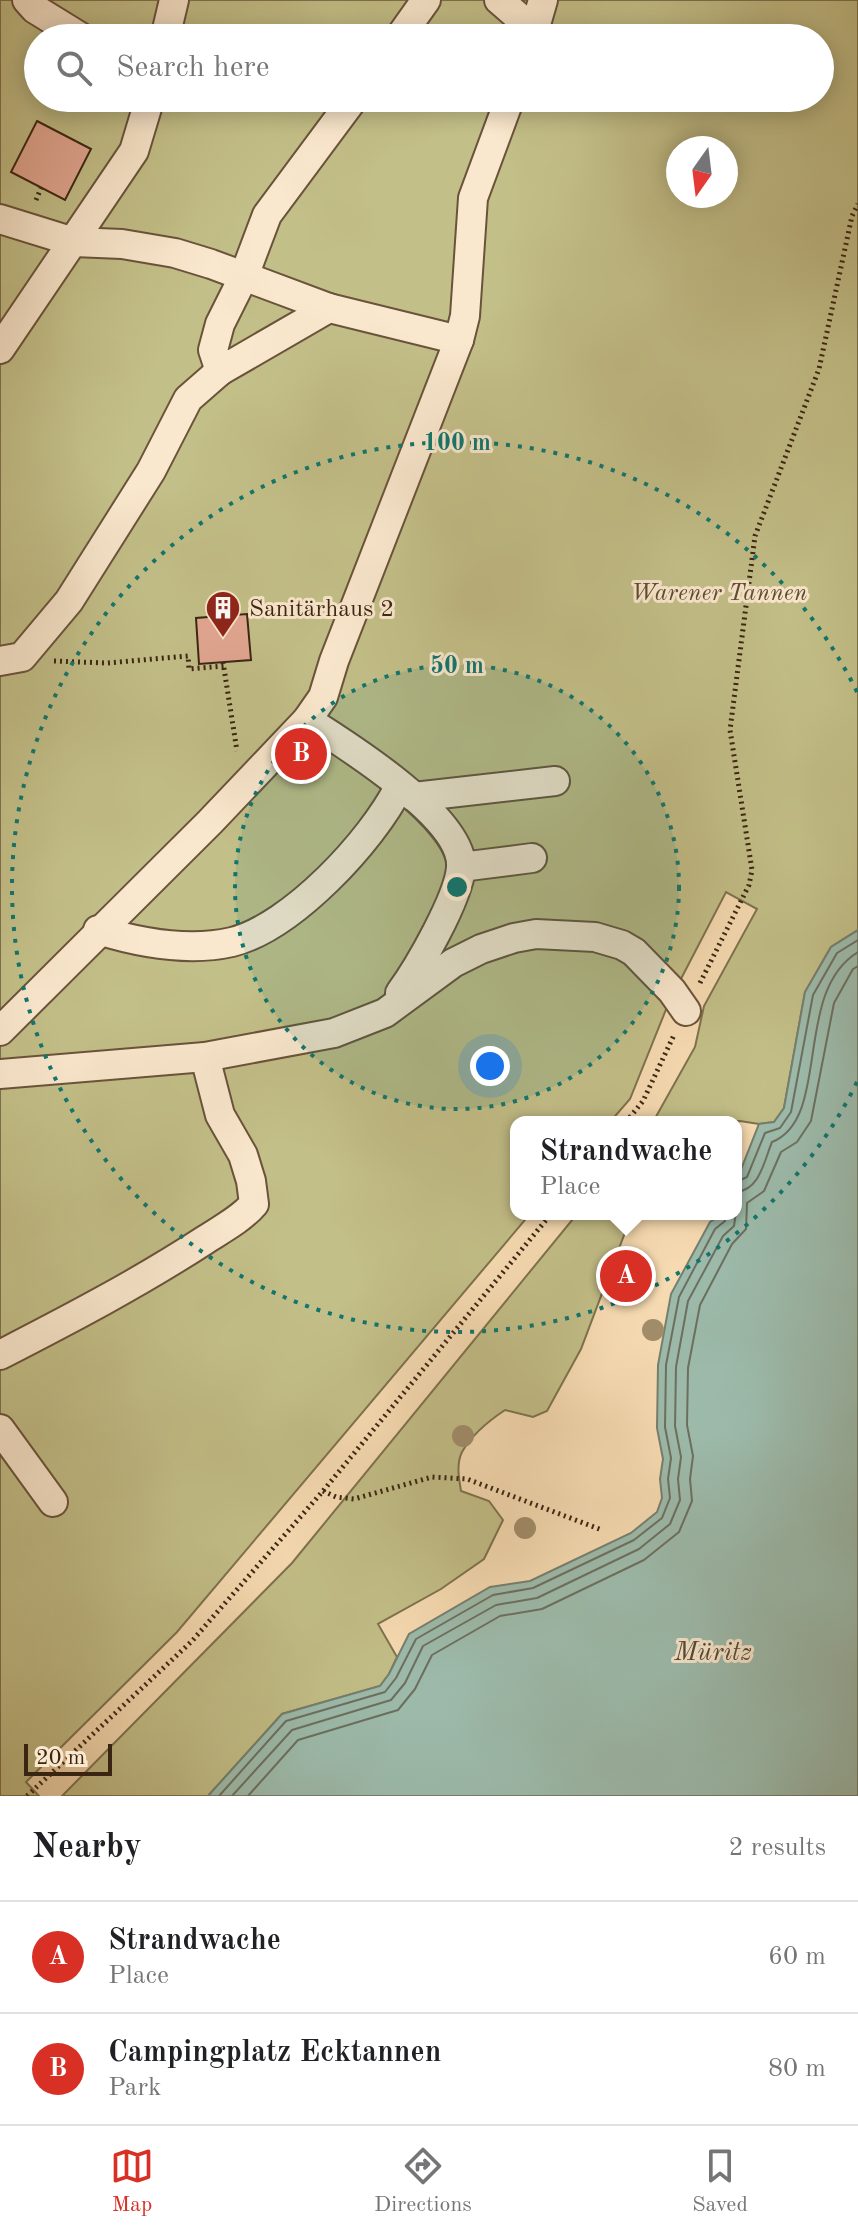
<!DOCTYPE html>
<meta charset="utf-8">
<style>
body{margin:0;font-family:"Old Standard TT",serif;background:#f2f2f2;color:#202124}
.compass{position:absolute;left:666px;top:136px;width:72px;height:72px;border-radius:50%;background:#fff;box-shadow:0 4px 20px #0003;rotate:194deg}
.scale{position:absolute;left:24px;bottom:20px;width:88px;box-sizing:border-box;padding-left:8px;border:4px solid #3a2513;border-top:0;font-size:22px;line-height:28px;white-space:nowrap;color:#3a2513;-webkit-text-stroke:6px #fae8ce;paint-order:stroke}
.you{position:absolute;left:490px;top:1066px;width:28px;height:28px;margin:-20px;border:6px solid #fff;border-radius:50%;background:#1a73e8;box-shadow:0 0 0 12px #1a73e833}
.badge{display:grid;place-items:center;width:52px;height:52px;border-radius:50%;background:#d93025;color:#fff;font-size:26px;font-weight:700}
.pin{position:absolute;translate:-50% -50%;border:4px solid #fff;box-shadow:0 2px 8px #0006}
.popup{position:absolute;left:510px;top:1116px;width:232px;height:104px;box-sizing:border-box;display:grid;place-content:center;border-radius:16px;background:#fff;filter:drop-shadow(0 2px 6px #0005);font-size:26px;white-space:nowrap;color:#757577}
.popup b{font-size:30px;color:#202124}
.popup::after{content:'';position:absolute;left:50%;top:100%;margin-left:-16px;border:16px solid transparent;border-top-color:#fff}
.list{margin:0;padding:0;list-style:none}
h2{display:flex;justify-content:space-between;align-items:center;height:104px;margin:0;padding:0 32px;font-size:34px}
h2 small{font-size:26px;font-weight:400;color:#757577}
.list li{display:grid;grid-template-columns:52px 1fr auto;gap:24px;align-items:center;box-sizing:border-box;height:112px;padding:0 32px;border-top:2px solid #e0e0e0}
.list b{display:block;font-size:30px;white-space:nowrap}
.list p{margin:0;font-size:26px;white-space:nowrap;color:#757577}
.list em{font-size:26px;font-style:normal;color:#757577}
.icon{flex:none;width:44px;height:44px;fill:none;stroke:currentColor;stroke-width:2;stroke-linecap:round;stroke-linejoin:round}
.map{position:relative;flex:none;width:858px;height:1796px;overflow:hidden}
.search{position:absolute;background:#fff;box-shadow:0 4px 20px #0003;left:24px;right:24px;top:24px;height:88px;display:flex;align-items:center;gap:20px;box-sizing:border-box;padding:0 28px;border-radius:44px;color:#757577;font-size:30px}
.sheet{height:328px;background:#fff}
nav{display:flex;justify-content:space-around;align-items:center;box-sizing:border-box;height:112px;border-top:2px solid #e0e0e0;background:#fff;font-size:22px;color:#757577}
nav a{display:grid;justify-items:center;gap:4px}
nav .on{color:#d93025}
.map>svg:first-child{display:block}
.green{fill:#c3bf88;stroke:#7e724e;stroke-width:2;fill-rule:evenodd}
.water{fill:#9dbcad;stroke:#75806f;stroke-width:2}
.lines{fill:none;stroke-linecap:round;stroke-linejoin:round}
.shore{stroke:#6c7060;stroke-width:2}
.building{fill:#e3a792;stroke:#3a2513;stroke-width:2}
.street-casing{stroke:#6a533b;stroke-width:32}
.path{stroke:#3a2513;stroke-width:5;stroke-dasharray:2 4;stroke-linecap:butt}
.street{stroke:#fae8ce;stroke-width:28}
.tree{fill:#a28d6b}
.ring{fill:none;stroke:#0f766e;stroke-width:4;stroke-dasharray:4 8}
.labels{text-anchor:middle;stroke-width:6;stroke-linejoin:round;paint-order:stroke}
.park-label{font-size:24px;font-style:italic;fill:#5c4c30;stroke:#fae8ce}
.poi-label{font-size:24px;fill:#3a2513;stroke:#fae8ce;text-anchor:start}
.water-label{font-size:26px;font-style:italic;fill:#534b3a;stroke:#fae8ce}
.centre{fill:#0f766e;stroke:#fae8ce;stroke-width:4}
.ring-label{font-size:24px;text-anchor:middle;font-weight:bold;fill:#0f766e;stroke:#fae8ce;stroke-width:6;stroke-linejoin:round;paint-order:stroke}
</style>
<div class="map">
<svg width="858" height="1796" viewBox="0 0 858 1796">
<rect width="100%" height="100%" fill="#f8dcb3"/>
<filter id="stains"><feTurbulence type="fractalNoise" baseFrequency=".0025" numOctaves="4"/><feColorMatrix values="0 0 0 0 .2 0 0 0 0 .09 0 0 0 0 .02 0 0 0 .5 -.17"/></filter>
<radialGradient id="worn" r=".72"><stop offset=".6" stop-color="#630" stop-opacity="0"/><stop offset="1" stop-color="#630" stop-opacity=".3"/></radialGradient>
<!-- green -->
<g class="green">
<path d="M0 0H858V930L831 947 805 992 784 1108 774 1122 759 1124 740 1121 653 1122 695 1047 704 1006 757 909 726 892 669 1002 630 1099 610 1122H516V1214H530L177 1632 26 1782 39 1796H0ZM38 38H820V98H38ZM678 148H726V196H678Z"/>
<path d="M577 1214H632L581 1349 547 1411 533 1417 505 1410C490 1420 471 1436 462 1452 456 1464 459 1479 461 1491L489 1501 503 1520 484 1559 441 1589 378 1624 397 1657 389 1674 380 1686 282 1714 208 1796H62L292 1563Z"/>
</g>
<!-- water -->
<path class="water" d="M858 930V1796H208L282 1714 380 1686 389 1674 409 1634 490 1587 530 1581 631 1533 657 1512 662 1498 660 1479 663 1459 657 1428 658 1365 671 1294 710 1222 723 1214H736V1182L759 1124 774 1122 784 1108 805 992 831 947Z"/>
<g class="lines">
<!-- shore -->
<g class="shore">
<path d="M736 1182 747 1177 765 1133 780 1128 791 1112 813 995 837 953 858 940"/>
<path d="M736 1192C760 1190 764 1161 772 1142 832 1118 792 992 858 952"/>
<path d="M219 1796 286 1721 385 1692 396 1678 416 1639 493 1595 533 1588 634 1540 662 1518 670 1498 668 1479 671 1458 665 1427 666 1365 679 1297 715 1229 725 1221 726 1214"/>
<path d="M232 1796 292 1730 391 1700 405 1683 423 1646 496 1605 537 1598 639 1549 670 1524 680 1500 678 1479 681 1457 675 1426 676 1367 688 1301 723 1236 734 1226 736 1212"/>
<path d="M248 1796 298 1740 398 1710 415 1689 432 1655 500 1616 542 1609 644 1560 679 1532 692 1501 690 1479 693 1456 687 1425 688 1368 700 1305 732 1244 746 1229 747 1203 764 1191 781 1152 797 1142 811 1121 834 1003 853 969 858 966"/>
</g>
</g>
<!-- building -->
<g class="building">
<path d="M37 121 91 149 65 200 11 172Z"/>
<path d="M247 614 251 660 199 664 196 618Z"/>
<path d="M622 1263 639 1274 629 1290 612 1279Z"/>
</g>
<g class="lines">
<defs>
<g id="street">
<path d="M27 0 35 9 82 38"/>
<path d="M499 0 535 31"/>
<path d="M165 38 174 0"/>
<path d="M399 38 426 0"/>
<path d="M532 38 543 0"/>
<path d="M0 219 74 242 122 244 175 253 211 264 329 308 459 340"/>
<path d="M0 349 134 151 150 98"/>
<path d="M220 371 213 350 220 324 244 276 267 215 354 98"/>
<path d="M0 661 22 657 69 601 151 471 188 399 220 371 329 308"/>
<path d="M307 720C345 744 465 819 461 868 458 899 419 967 400 993"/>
<path d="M414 797 555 781"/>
<path d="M461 867 532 858"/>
<path d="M98 930C140 943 188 952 232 942 292 927 372 841 399 787"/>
<path d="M0 1031 210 822 307 720 323 697 334 661 459 340 465 316 473 198 510 98"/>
<path d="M0 1074 205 1057 334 1033 385 1013 453 963 481 949 514 938 536 934 595 937 622 945 634 952 672 991 686 1011"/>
<path d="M0 1355C70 1319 139 1283 205 1240 222 1229 241 1219 254 1204L251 1181 243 1155 220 1115 205 1057"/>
<path d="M0 1429 53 1502"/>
</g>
</defs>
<!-- street casing -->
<use href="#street" class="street-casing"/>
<!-- path -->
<g class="path">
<path d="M36 200 41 188"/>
<path d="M54 661 107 663 188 656 189 669 224 666"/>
<path d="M223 662 237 751"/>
<path d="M700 983 749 885 752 870 730 730 755 536 819 369 852 216 858 204"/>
<path d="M626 1122 643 1101 674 1035"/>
<path d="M323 1491 336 1497 354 1499 432 1477 467 1479 602 1530"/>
<path d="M27 1796 192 1641 323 1491 551 1214"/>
</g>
<!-- street -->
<use href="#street" class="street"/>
</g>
<!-- trees -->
<g class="tree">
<circle cx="653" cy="1330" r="11"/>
<circle cx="463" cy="1436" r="11"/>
<circle cx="525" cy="1528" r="11"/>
</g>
<!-- distance rings -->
<circle cx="457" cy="887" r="222" fill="#0f766e" fill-opacity=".12"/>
<g class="ring">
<circle cx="457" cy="887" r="222"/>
<path d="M857 1082A445 445 0 1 1 857 692"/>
</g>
<!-- icons -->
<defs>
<symbol id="building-pin" viewBox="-11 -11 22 30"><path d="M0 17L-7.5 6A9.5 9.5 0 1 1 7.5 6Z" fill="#8f2418" stroke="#fae8ce"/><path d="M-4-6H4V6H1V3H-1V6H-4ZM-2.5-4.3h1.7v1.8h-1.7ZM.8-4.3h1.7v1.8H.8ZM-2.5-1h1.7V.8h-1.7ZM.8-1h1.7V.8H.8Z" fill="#fff"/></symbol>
</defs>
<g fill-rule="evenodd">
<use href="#building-pin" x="203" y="588" width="40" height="54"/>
</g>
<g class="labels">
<!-- park labels -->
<g class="park-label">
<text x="719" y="600">Warener Tannen</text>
</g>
<!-- poi labels -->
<g class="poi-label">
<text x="249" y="616">Sanitärhaus 2</text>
</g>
<!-- water labels -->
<g class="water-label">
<text x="713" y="1660">Müritz</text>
</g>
</g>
<circle cx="457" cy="887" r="12" class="centre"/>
<g class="ring-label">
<text x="457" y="450">100 m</text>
<text x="457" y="673">50 m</text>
</g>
<rect width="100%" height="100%" filter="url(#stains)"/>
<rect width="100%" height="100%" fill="url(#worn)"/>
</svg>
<svg class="compass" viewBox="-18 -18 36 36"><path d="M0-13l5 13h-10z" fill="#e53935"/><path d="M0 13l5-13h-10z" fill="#757577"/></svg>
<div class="scale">20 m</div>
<div class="you"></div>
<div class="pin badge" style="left:626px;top:1276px">A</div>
<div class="popup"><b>Strandwache</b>Place</div>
<div class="pin badge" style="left:301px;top:754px">B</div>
<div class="search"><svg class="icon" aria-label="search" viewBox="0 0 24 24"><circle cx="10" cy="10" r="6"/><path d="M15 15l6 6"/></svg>Search here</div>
</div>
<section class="sheet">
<h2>Nearby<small>2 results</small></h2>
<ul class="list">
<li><span class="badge">A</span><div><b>Strandwache</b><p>Place</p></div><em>60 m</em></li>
<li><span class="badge">B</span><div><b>Campingplatz Ecktannen</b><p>Park</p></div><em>80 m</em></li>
</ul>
</section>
<nav>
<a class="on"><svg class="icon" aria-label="map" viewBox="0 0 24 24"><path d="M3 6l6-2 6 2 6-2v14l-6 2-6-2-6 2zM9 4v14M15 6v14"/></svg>Map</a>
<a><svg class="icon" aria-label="directions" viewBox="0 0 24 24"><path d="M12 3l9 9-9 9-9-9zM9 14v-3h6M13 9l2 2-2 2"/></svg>Directions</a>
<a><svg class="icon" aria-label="saved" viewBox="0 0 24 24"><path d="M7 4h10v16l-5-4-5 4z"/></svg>Saved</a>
</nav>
